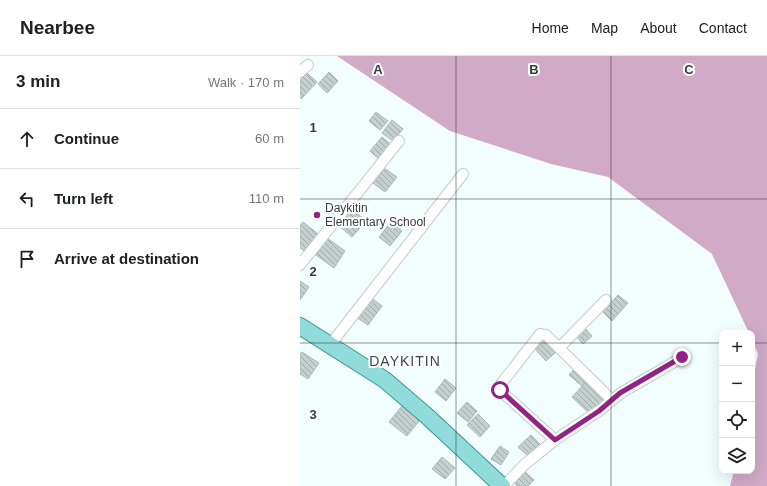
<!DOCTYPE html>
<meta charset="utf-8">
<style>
body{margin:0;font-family:Helvetica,sans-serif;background:#f6f6f6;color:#202124}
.controls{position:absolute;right:12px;bottom:12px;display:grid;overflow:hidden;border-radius:8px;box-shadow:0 4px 16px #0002}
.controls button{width:36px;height:36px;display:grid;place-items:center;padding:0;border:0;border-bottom:1px solid #e0e0e0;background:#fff;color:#202124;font:20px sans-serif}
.stop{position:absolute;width:12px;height:12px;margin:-9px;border:3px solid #922384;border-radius:50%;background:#fff}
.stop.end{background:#922384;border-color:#fff;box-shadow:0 1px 4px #0008}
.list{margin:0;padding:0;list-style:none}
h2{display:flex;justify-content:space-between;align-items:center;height:52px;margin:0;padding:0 16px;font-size:17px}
h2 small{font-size:13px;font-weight:400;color:#757577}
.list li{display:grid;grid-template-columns:26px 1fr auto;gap:12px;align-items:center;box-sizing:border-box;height:60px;padding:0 16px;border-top:1px solid #e0e0e0}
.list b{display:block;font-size:15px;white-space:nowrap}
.list em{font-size:13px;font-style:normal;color:#757577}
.icon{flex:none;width:22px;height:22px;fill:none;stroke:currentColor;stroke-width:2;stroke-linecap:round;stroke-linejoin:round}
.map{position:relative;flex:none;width:467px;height:430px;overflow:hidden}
header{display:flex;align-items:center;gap:24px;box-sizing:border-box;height:56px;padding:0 20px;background:#fff;border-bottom:1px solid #e0e0e0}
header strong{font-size:19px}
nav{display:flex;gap:22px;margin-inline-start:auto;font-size:14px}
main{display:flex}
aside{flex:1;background:#fff}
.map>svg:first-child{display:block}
.water{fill:#d0aac7}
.building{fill:url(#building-back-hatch);stroke:#acb8b7}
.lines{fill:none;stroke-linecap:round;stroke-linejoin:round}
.minor-casing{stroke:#c1cdcc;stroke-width:12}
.primary-casing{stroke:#409593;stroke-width:18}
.minor{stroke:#fff;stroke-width:10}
.primary{stroke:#8fdcda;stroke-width:16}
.route{stroke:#922384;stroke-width:5}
.grid{fill:none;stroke:#383d3c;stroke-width:1;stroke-opacity:0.55}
.poi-dot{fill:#922384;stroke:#fff;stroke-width:1.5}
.labels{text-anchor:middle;stroke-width:4;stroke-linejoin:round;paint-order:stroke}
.poi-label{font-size:12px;fill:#383d3c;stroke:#fff;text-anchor:start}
.quarter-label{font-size:14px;letter-spacing:1px;fill:#3c4645;stroke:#fff}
.grid-label{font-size:13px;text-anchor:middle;font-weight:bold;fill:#383d3c;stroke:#fff;stroke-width:4;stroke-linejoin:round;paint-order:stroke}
</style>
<header>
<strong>Nearbee</strong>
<nav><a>Home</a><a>Map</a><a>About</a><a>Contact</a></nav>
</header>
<main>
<aside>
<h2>3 min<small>Walk · 170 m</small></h2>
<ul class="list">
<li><svg class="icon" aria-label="ahead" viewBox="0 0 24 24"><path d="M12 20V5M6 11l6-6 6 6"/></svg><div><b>Continue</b></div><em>60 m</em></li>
<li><svg class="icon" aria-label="left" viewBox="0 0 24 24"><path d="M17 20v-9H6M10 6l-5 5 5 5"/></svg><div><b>Turn left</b></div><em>110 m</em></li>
<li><svg class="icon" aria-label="arrive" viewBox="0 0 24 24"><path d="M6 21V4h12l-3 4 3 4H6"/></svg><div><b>Arrive at destination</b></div></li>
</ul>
</aside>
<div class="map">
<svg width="467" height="430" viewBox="0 0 467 430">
<defs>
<pattern id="building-back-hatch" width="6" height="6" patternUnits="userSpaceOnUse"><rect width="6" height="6" fill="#c4d0cf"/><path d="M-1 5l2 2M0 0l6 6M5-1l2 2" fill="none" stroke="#a0aaa9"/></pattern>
</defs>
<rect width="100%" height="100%" fill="#f2fefd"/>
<!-- water -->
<path class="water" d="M37 0H467V430H430L434 415H452V328L458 298 452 284V277H449L412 198 308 121 251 108 150 75Z"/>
<!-- building -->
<g class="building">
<path d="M29 16 38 25 27 37 18 28Z"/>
<path d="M7 17 17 26 1 43 0 24Z"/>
<path d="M76 56 88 65 80 74 69 65Z"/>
<path d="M92 64 103 73 93 85 82 77Z"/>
<path d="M82 81 93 90 80 104 70 95Z"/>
<path d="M84 112 97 121 85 136 73 127Z"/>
<path d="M52 153 66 165 52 181 38 169Z"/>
<path d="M3 166 18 178 4 195 0 192V170Z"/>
<path d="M91 166 102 175 90 190 79 181Z"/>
<path d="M27 182 45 195 34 212 16 199Z"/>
<path d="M0 225 9 231 0 244Z"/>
<path d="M318 239 328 247 312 265 303 256Z"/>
<path d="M70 241 82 250 68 269 56 261Z"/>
<path d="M284 271 292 280 283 288 275 279Z"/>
<path d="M244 285 255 297 246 305 235 293Z"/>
<path d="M2 296 19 307 8 323 0 318V299Z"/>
<path d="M276 311 288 322 282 330 269 319Z"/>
<path d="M145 323 156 332 146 345 135 336Z"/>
<path d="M286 326 305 345 291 359 272 341Z"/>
<path d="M167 346 177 355 168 366 157 357Z"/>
<path d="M102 350 120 364 107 380 89 366Z"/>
<path d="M178 358 190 370 180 381 167 369Z"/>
<path d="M231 379 241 389 229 401 218 391Z"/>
<path d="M200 390 209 396 201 409 191 403Z"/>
<path d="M142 401 155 412 145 423 132 413Z"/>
<path d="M222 413 234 424 228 430H217L212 425Z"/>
</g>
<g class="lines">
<defs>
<g id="minor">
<path d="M0 16 8 9"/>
<path d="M0 209 99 85"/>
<path d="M30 289 163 118"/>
<path d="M259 292 306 244"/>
<path d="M255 384 200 334 201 328 240 278 246 279 312 344"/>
<path d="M204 430 224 409 255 384 299 355 321 337 383 301"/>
</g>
<path id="primary" d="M0 270 85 324 128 361 202 430"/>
</defs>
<!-- minor casing -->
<use href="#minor" class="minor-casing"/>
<!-- primary casing -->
<use href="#primary" class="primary-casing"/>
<!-- minor -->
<use href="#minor" class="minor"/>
<!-- primary -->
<use href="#primary" class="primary"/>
</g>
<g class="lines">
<!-- route -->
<path class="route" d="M200 334 255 384 299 355 320 337 382 301"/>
</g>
<!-- grid -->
<path class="grid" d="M156 0V430M311 0V430M0 143H467M0 287H422M452 287H467"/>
<!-- markers -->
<circle class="poi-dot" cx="17" cy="159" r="4"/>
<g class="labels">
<!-- poi labels -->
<g class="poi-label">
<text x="25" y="156">Daykitin<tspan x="25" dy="14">Elementary School</tspan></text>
</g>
<!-- quarter labels -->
<g class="quarter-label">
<text x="105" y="310">DAYKITIN</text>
</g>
</g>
<g class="grid-label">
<text x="78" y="18">A</text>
<text x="234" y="18">B</text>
<text x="389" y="18">C</text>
<text x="13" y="76">1</text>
<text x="13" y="220">2</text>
<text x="13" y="363">3</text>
</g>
</svg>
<div class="controls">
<button>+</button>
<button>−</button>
<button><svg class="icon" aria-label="locate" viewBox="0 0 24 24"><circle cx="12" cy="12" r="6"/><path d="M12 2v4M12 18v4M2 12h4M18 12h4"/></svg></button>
<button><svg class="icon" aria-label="layers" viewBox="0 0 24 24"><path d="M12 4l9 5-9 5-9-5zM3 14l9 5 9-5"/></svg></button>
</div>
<div class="stop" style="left:200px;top:334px"></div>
<div class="stop end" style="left:382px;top:301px"></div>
</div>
</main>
